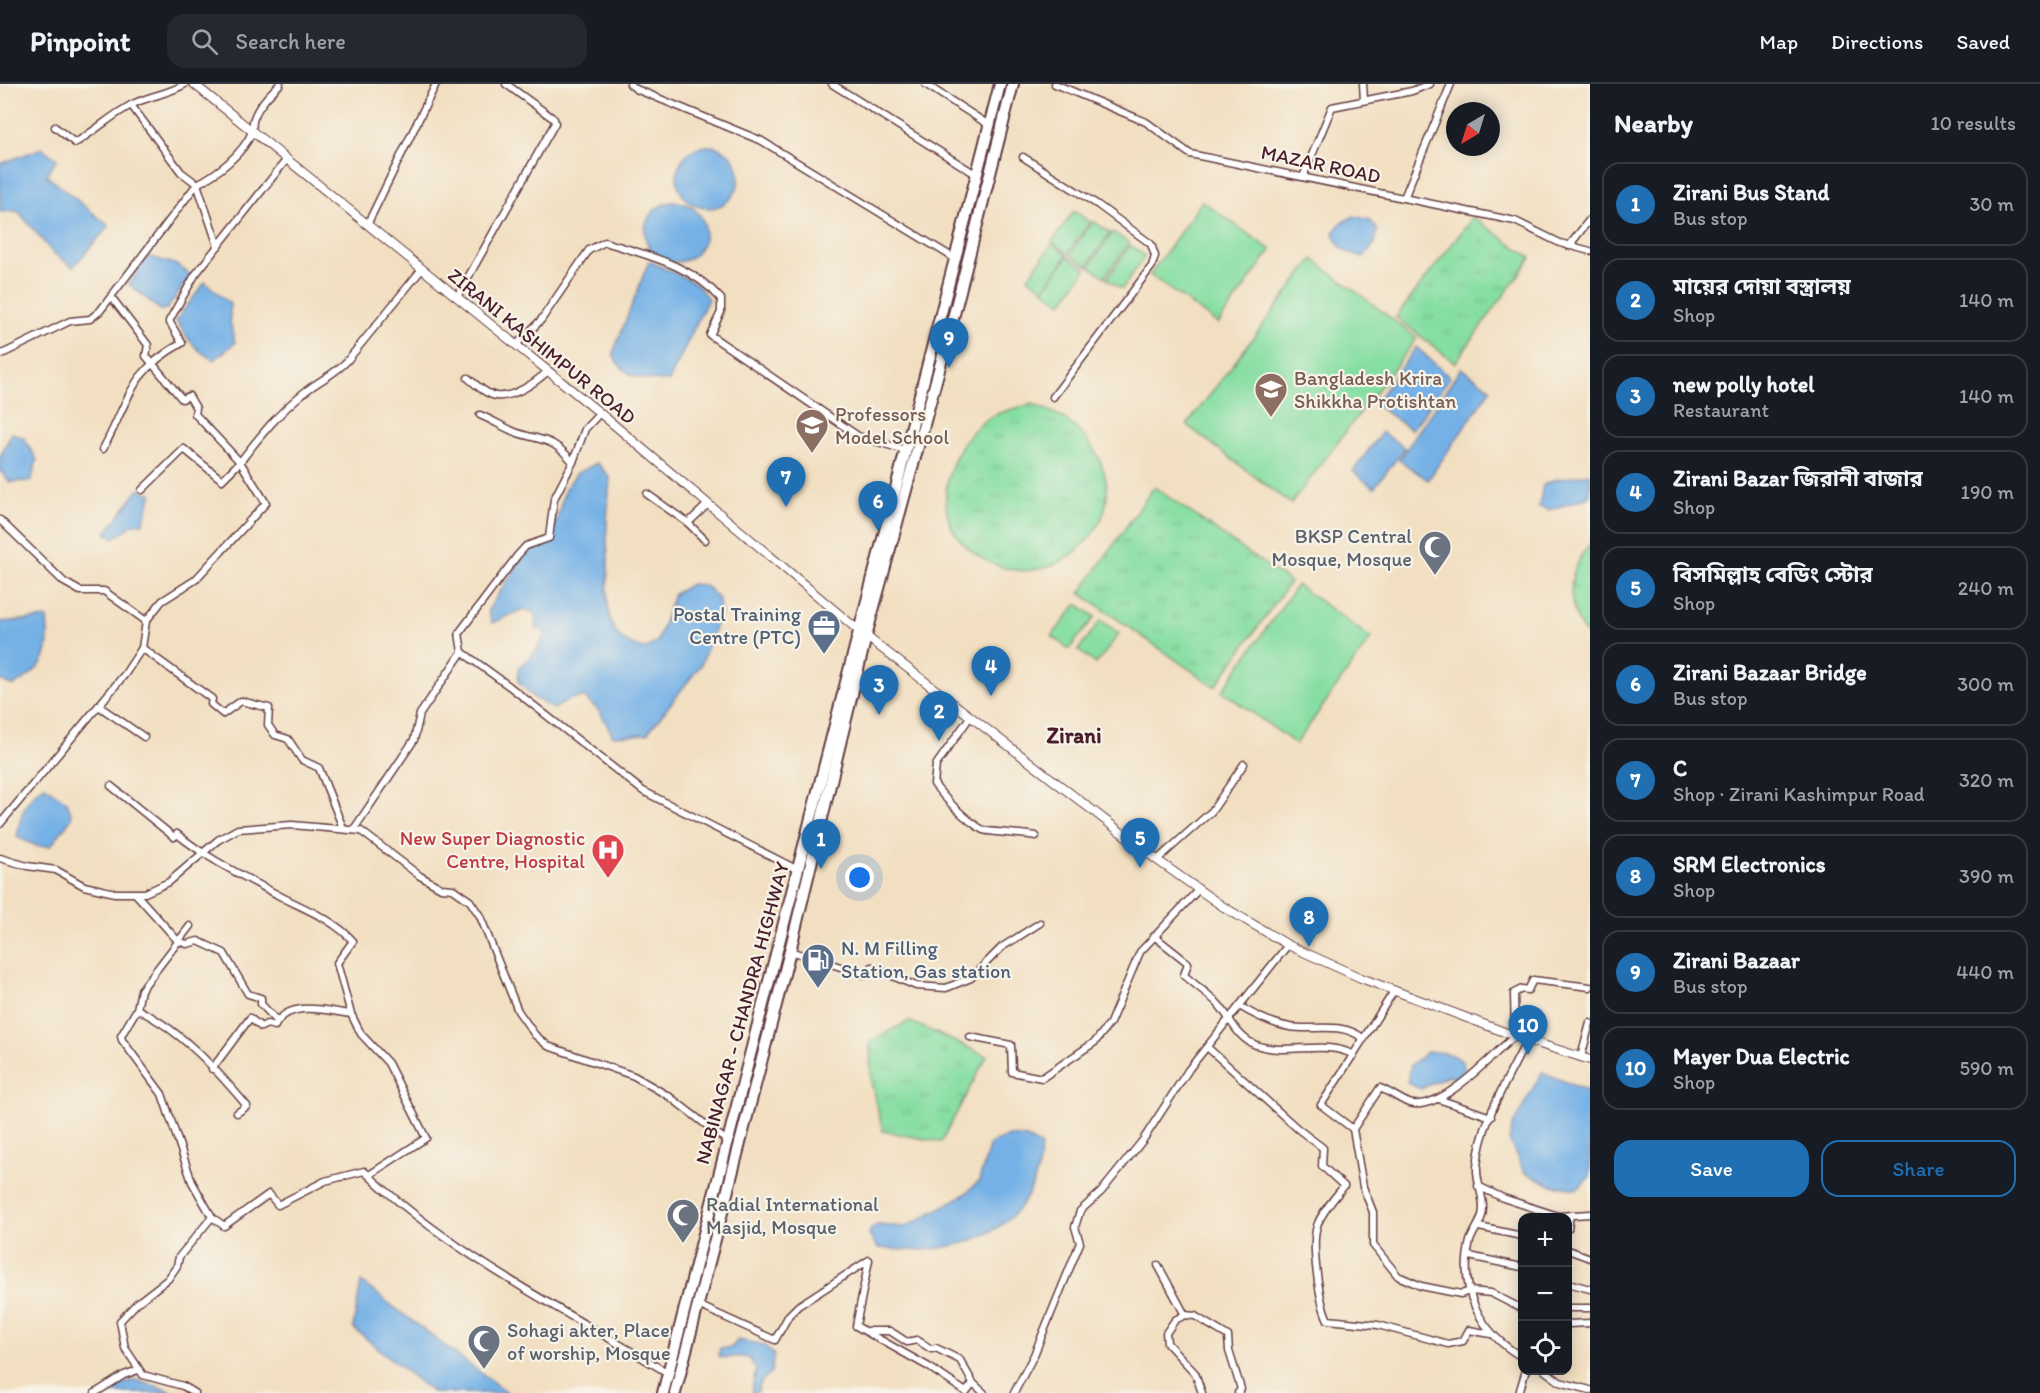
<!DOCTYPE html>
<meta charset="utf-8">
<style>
body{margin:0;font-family:Itim,"Noto Sans Bengali",sans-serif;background:#242831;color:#f1f3f6}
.controls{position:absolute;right:18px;bottom:18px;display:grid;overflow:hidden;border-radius:12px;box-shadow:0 3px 15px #0003}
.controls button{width:54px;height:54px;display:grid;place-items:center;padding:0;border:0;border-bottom:2px solid #363941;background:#171b24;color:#f1f3f6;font:30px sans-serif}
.compass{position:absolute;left:1446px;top:18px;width:54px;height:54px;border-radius:50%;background:#171b24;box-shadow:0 3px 15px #0003;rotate:218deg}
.you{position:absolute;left:860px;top:794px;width:21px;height:21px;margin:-15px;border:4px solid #fff;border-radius:50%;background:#1a73e8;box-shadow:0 0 0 9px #1a73e833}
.badge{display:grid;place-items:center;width:39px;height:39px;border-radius:50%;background:#1f6fb2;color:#fff;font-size:20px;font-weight:700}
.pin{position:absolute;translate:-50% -50px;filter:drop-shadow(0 2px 3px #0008)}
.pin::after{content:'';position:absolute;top:32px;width:21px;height:18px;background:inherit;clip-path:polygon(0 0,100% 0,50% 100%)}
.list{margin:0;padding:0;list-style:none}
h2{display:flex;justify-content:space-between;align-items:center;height:78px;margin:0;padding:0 24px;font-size:26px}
h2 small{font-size:20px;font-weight:400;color:#9ea1a6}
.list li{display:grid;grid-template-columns:39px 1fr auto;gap:18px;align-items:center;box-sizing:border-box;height:84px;margin:0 12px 12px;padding:0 12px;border:2px solid #363941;border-radius:18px}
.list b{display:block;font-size:22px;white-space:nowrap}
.list p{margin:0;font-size:20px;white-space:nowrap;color:#9ea1a6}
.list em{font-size:20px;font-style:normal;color:#9ea1a6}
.actions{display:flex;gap:12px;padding:18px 24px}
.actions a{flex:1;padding:14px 0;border:2px solid #1f6fb2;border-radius:18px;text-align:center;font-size:21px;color:#1f6fb2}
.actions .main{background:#1f6fb2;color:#fff}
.icon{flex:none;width:33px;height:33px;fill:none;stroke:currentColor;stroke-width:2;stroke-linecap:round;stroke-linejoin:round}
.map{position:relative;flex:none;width:1590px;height:1309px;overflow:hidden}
header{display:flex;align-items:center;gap:36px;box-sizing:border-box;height:84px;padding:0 30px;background:#171b24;border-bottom:2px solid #363941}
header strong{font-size:28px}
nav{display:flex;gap:33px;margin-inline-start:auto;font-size:21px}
.search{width:420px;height:54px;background:#242831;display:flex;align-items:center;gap:15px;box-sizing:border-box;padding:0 21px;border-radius:18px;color:#9ea1a6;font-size:22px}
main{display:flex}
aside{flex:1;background:#171b24}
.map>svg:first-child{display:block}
.grass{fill:url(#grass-tufts);stroke:#687e67;stroke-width:1.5}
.garden{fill:#85dea3;stroke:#687e67;stroke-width:1.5}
.water{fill:#74b1e6;stroke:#5f6888;stroke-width:1.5}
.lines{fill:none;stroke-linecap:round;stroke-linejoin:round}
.minor-casing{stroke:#633c42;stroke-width:9}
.tertiary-casing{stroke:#633c42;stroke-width:10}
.trunk-casing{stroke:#633c42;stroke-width:14}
.minor{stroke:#fff;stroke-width:6}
.tertiary{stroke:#fff;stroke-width:8}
.trunk{stroke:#fff;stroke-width:10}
.labels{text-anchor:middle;stroke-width:4.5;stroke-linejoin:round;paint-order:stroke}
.street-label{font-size:20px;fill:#4a1f2b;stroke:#f7f3e8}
.education-label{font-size:20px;fill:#785e54;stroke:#f7f3e8;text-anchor:start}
.worship-label{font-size:20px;fill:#5b616d;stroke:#f7f3e8;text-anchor:start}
.service-label{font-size:20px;fill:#4e5e75;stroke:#f7f3e8;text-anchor:end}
.health-label{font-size:20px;fill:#be3a42;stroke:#f7f3e8;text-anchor:end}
.quarter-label{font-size:22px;font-weight:bold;fill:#4a1f2b;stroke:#f7f3e8}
</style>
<header>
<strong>Pinpoint</strong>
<div class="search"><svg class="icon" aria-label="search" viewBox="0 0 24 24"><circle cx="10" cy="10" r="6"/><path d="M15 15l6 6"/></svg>Search here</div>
<nav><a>Map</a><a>Directions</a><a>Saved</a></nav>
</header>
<main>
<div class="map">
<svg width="1590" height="1309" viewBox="0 0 1590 1309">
<defs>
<pattern id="grass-tufts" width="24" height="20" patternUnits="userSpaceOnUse" patternTransform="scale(1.5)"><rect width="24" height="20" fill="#85dea3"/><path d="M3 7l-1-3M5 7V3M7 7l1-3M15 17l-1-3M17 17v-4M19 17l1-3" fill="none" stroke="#74be8c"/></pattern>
</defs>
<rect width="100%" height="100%" fill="#f7f3e8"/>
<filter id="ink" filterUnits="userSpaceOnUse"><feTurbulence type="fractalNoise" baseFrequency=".0167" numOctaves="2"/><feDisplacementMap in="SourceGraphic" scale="12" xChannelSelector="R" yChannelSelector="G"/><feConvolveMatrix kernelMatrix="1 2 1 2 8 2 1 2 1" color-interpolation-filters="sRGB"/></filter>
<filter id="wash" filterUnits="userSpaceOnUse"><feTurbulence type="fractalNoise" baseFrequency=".008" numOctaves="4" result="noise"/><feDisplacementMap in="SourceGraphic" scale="24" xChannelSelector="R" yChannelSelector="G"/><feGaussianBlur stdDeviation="1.35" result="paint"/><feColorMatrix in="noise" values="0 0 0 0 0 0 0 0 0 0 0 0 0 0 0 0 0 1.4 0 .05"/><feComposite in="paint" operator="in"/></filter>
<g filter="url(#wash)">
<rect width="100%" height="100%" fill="#f2dfc1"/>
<!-- grass -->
<g class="grass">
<path d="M1473 133 1531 174 1455 279 1396 233Z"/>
<path d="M1033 320C1043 325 1057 329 1066 336 1104 365 1123 412 1090 453 1059 491 1013 497 974 469 963 460 951 447 948 433 939 397 959 353 989 334 1002 326 1019 324 1033 320Z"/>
<path d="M1154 403 1290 498 1215 603 1080 509Z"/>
<path d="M1590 460V555C1565 527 1565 488 1590 460Z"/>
<path d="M909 937 987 972 941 1058 883 1047 871 998 870 957Z"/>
</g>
<!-- garden -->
<g class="garden">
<path d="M1202 117 1271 166 1218 240 1150 191Z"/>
<path d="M1074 127 1090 138 1068 169 1052 158Z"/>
<path d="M1093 137 1110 149 1087 182 1070 170Z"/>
<path d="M1113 148 1129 159 1105 193 1089 182Z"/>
<path d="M1052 160 1067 171 1044 205 1028 194Z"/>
<path d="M1130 161 1145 172 1122 205 1107 195Z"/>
<path d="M1068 172 1086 185 1062 219 1044 206Z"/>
<path d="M1313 175 1417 254 1291 420 1187 341Z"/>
<path d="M1297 501 1371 554 1296 660 1222 607Z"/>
<path d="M1077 520 1095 533 1069 565 1052 552Z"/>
<path d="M1101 536 1119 550 1096 580 1078 566Z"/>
</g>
<!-- water -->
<g class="water">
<circle cx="708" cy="93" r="31"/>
<path d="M42 64 57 75 46 91 109 142 73 183 53 169 18 127 0 128V80Z"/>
<circle cx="675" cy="148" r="30"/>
<path d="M1354 132 1370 136 1377 146 1375 159 1363 174C1347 169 1337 165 1334 148L1341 139Z"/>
<path d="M148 172 177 181 191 191 167 225 160 226 129 200Z"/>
<path d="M649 177 697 200 708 215 669 297C646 297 621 294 613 269Z"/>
<path d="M205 198 230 220V237L235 259 214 276C195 267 187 254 176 236Z"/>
<path d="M1416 263 1450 293 1412 346 1374 320Z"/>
<path d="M1461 284 1491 305 1428 396 1399 376Z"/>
<path d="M1382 348 1405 364 1374 404 1353 387Z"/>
<path d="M12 349 24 354 37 376 31 397 10 398 0 387V373Z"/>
<path d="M597 379 610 393C609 413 606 434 607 454 607 465 609 476 608 487 607 521 603 557 645 565L657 558 674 510 691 500 705 501 719 515 720 530 701 581 647 650 613 652 600 628 584 613 570 615 554 625 534 614 518 597 519 583 536 567 545 551 541 545 536 546 535 529 524 525 492 539 488 526 526 468 551 457 565 405 577 389Z"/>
<path d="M1590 390V413L1549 426 1539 423 1543 401 1557 395Z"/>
<path d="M139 405 152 410 143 439 134 440 114 454 106 449Z"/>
<path d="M47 534C50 572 47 582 13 602L0 596V538Z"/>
<path d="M45 702 67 718 72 733 51 762H37L17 753C20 731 25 714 45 702Z"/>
<path d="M1427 968C1440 967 1453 969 1463 978L1464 985 1460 993 1448 992 1421 1005 1407 999 1411 981Z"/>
<path d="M1542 988 1590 1008V1093L1577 1105 1551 1101 1524 1088 1509 1056 1513 1041Z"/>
<path d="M1009 1052 1027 1054 1041 1062C1036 1152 954 1173 878 1164L869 1151 871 1144 878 1141 906 1143 965 1110 979 1097 990 1060Z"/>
<path d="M361 1198 507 1309H433L353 1244Z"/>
<path d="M738 1256 764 1261 774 1271 771 1289 761 1297 757 1309H751L756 1286 750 1275C736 1269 726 1277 718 1272L720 1264H731Z"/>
<path d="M136 1296 177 1309H106L119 1301Z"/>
</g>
</g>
<g filter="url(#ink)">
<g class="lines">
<defs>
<g id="minor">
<path d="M630 0 636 5 762 57 954 174"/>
<path d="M832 0 977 91"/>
<path d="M925 0 989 41"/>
<path d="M1055 0 1146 38 1190 70 1515 137 1560 159 1590 167"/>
<path d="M1363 0 1364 16"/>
<path d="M131 21 181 88 197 100 218 162"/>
<path d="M55 43 75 59C95 47 113 30 133 20 151 11 169 10 185 0"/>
<path d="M1023 73 1098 121 1151 160 1155 172 1152 182 1053 313"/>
<path d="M1303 93 1332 23 1412 7 1430 0"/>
<path d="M1404 114 1451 0"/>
<path d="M367 141 436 0"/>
<path d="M1569 162 1590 135"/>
<path d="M457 213 555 39 554 35 506 0"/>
<path d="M112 214 148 261 146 272 182 315 189 312 196 324 195 330 240 378 222 396 184 365 142 406"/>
<path d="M516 261 541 236 589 166 605 158C646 171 692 181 721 215V228L710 251 858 352 905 366"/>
<path d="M0 271 70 237 90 235 100 227 197 100C217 90 243 70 252 48 253 44 252 38 254 34 259 20 270 10 280 0"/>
<path d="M468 294C476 301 486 310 496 312 514 314 536 298 548 287"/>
<path d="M480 331C492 336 503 343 515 348 543 358 551 352 573 378L554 415 549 454 526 462 517 472 459 549 462 568 509 602 643 707 798 786"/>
<path d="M103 365C130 315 128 289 182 259L169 237 195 191 287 75"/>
<path d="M573 378 585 345 600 329"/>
<path d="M647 410 688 439 708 420"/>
<path d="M0 436 64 498 80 507H104L146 537"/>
<path d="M688 439 705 456"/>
<path d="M142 564 212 615 211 620 223 630 241 617 269 624 268 641 275 651 288 655 302 676 319 684 343 744"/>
<path d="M100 623 144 653"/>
<path d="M970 633 936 681 934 700C944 714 967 737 983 746 988 748 1025 750 1036 752"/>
<path d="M111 702 174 753 177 750C208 775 243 792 278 811 304 825 332 834 353 857L337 879 351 930"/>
<path d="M0 740 125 590 142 564 146 537 162 517 195 496 266 419 240 378C260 352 280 327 306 307 320 296 335 290 347 277L422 185"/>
<path d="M354 745 414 656 420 630 462 568"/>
<path d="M0 774 27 782 56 786 84 802 115 809H145L169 798 218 756 238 745 292 741 361 747 420 792 441 804 453 805 470 817 480 832 518 927 535 951 548 962 634 992 670 1013 727 1057"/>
<path d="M1157 776 1212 727 1244 680"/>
<path d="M135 809 178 857 187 860 198 857 224 869 248 910 261 914V920L277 937"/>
<path d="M190 842 141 906 137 925 121 952 122 956 162 1010 192 1098 212 1133"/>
<path d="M1154 852 1188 879 1184 891C1195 901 1209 910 1219 921 1231 935 1237 954 1256 961 1288 972 1324 955 1354 971"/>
<path d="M790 867 866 891 872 883 916 902 946 904 971 894 1002 863 1040 839"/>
<path d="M1241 923C1256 932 1272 940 1290 943 1315 947 1342 937 1364 955"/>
<path d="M137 925C182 947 215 984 247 1022L237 1029"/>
<path d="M970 953 1011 961 1012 988 1042 994 1095 958 1110 939 1140 868 1199 805"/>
<path d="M1207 963 1298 1045 1323 1064 1322 1082 1344 1102C1335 1113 1321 1129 1317 1142 1311 1161 1319 1218 1328 1236L1378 1241 1448 1260 1463 1257 1469 1246 1491 1250"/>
<path d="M1581 973 1590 939"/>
<path d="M212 985 250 934 261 943 267 940 275 942C288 915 327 927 351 930L361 950 388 979 426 1054 369 1091"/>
<path d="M1438 1015 1491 1033"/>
<path d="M1353 1045 1321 1021 1394 907"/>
<path d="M1478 1102 1503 1114 1558 1132 1590 1130"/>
<path d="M1479 1143 1522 1152"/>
<path d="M1568 1145 1570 1131"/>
<path d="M1568 1166 1590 1174"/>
<path d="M1469 1172 1522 1183"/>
<path d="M1158 1181 1185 1231"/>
<path d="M1568 1199 1590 1205"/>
<path d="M698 1221 775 1256 789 1231 798 1222 869 1176 856 1242 929 1283 966 1308 973 1299 984 1309"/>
<path d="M1568 1224H1590"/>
<path d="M1522 1225 1491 1209 1470 1207 1461 1210 1421 1202 1398 1192 1373 1161V1128L1363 1103 1353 1045 1380 1004C1390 1008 1399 1015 1409 1019 1442 1029 1491 971 1515 952L1514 909 1522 905 1528 906 1533 896 1590 903"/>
<path d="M1568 1240 1590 1239"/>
<path d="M868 1247H890L907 1258 917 1256 931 1265 936 1264 960 1276 973 1299"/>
<path d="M1522 1273C1480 1249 1458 1206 1470 1157 1474 1145 1483 1138 1483 1124 1483 1110 1476 1097 1477 1083 1480 1039 1508 995 1527 956"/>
<path d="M1544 1286 1560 1298 1590 1306"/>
<path d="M95 1309 124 1291 138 1286"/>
<path d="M195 1309 183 1302 143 1291 125 1264 120 1237 137 1219 168 1195 177 1182 179 1173 212 1133 224 1142 269 1110 278 1121 325 1097 364 1087C452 1171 564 1226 668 1289"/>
<path d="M1014 1309 1034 1271 1080 1159 1075 1143 1080 1127 1101 1108 1143 1056 1189 985 1288 861"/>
<path d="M1202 1309 1195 1289 1167 1259 1166 1249 1175 1236 1185 1231 1195 1232 1228 1252 1229 1267 1241 1305 1238 1309"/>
<path d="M1519 1309 1526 1286"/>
</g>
<path id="tertiary" d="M194 0 600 329 858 546 1157 776 1222 822 1288 861 1361 894 1515 952 1590 976"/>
<g id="trunk">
<path d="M663 1309 1000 0"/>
<path d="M675 1309 790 867 866 552 951 242 1013 0"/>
</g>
</defs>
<!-- minor casing -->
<use href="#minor" class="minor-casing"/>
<!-- tertiary casing -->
<use href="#tertiary" class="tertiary-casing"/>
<!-- trunk casing -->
<use href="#trunk" class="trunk-casing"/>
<!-- minor -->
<use href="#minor" class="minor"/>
<!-- tertiary -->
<use href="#tertiary" class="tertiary"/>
<!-- trunk -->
<use href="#trunk" class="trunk"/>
</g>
</g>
<!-- icons -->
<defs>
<symbol id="university-pin" viewBox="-11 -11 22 30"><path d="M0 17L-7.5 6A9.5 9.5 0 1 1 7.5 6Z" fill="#8d6e63" stroke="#f7f3e8"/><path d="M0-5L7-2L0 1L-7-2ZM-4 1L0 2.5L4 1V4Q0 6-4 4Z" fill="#fff"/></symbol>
<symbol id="school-pin" viewBox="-11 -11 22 30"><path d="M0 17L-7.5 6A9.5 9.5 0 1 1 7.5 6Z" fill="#8d6e63" stroke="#f7f3e8"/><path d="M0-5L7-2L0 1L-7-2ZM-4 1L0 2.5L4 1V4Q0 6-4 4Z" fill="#fff"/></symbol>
<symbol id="mosque-pin" viewBox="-11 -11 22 30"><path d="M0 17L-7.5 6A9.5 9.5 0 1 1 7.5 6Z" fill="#6b7280" stroke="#f7f3e8"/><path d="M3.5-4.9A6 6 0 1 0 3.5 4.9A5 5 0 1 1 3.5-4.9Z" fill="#fff"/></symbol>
<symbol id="office-pin" viewBox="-11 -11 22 30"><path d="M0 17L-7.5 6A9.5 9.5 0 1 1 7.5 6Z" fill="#5c6f8a" stroke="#f7f3e8"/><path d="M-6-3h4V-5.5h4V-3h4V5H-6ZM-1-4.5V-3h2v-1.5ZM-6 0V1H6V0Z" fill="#fff"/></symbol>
<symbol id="hospital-pin" viewBox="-11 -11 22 30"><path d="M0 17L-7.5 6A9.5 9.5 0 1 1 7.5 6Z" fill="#e0444e" stroke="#f7f3e8"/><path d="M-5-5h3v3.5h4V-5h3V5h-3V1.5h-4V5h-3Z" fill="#fff"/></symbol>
<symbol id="fuel-pin" viewBox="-11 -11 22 30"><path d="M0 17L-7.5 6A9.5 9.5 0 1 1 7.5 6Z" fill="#5c6f8a" stroke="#f7f3e8"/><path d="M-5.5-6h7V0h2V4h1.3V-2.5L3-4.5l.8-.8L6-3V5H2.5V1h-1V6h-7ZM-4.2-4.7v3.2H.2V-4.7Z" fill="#fff"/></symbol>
</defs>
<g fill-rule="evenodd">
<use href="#university-pin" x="1252" y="286" width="38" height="52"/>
<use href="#school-pin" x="793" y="322" width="38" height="52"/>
<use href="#mosque-pin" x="1416" y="444" width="38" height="52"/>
<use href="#office-pin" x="805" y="523" width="38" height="52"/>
<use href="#hospital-pin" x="589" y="747" width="38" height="52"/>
<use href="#fuel-pin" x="799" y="857" width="38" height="52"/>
<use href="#mosque-pin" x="664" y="1112" width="38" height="52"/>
<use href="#mosque-pin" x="465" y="1238" width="38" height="52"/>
</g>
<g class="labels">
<!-- street labels -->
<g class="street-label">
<text transform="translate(1321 80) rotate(12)" y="7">MAZAR ROAD</text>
<text transform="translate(542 262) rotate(39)" y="7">ZIRANI KASHIMPUR ROAD</text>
<text transform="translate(742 929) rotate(-75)" y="7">NABINAGAR - CHANDRA HIGHWAY</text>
</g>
<!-- education labels -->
<g class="education-label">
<text x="1294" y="301">Bangladesh Krira<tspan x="1294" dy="23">Shikkha Protishtan</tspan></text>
<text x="835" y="337">Professors<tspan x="835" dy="23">Model School</tspan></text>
</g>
<!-- worship labels -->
<g class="worship-label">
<text x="1412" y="459" text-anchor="end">BKSP Central<tspan x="1412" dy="23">Mosque, Mosque</tspan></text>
<text x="706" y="1127">Radial International<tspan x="706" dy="23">Masjid, Mosque</tspan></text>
<text x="507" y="1253">Sohagi akter, Place<tspan x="507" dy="23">of worship, Mosque</tspan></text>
</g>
<!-- service labels -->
<g class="service-label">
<text x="801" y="537">Postal Training<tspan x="801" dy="23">Centre (PTC)</tspan></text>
<text x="841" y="871" text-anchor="start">N. M Filling<tspan x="841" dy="23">Station, Gas station</tspan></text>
</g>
<!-- health labels -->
<g class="health-label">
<text x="585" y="761">New Super Diagnostic<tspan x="585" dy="23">Centre, Hospital</tspan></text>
</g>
<!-- quarter labels -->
<g class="quarter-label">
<text x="1074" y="659">Zirani</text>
</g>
</g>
</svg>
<div class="controls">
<button>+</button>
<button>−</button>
<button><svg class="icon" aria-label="locate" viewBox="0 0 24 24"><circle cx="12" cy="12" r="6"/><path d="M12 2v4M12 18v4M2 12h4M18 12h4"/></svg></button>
</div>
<svg class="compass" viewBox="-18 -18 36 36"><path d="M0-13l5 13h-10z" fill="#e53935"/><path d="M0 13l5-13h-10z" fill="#9ea1a6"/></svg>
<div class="you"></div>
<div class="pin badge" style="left:821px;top:785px">1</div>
<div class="pin badge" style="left:939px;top:657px">2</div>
<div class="pin badge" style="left:879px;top:631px">3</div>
<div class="pin badge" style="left:991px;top:612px">4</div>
<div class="pin badge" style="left:1140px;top:784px">5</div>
<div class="pin badge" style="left:878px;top:447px">6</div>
<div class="pin badge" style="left:786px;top:423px">7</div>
<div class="pin badge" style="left:1309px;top:863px">8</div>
<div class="pin badge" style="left:949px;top:284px">9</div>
<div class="pin badge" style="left:1528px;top:971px">10</div>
</div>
<aside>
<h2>Nearby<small>10 results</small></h2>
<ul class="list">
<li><span class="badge">1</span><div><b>Zirani Bus Stand</b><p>Bus stop</p></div><em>30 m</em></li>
<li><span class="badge">2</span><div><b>মায়ের দোয়া বস্ত্রালয়</b><p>Shop</p></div><em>140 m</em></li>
<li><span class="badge">3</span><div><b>new polly hotel</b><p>Restaurant</p></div><em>140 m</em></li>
<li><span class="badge">4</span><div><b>Zirani Bazar জিরানী বাজার</b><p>Shop</p></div><em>190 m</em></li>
<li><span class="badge">5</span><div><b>বিসমিল্লাহ বেডিং স্টোর</b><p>Shop</p></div><em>240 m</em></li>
<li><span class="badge">6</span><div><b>Zirani Bazaar Bridge</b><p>Bus stop</p></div><em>300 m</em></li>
<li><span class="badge">7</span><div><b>C</b><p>Shop · Zirani Kashimpur Road</p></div><em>320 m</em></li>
<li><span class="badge">8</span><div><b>SRM Electronics</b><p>Shop</p></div><em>390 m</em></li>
<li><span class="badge">9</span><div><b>Zirani Bazaar</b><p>Bus stop</p></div><em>440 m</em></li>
<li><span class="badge">10</span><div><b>Mayer Dua Electric</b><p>Shop</p></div><em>590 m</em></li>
</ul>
<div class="actions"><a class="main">Save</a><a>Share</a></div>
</aside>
</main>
